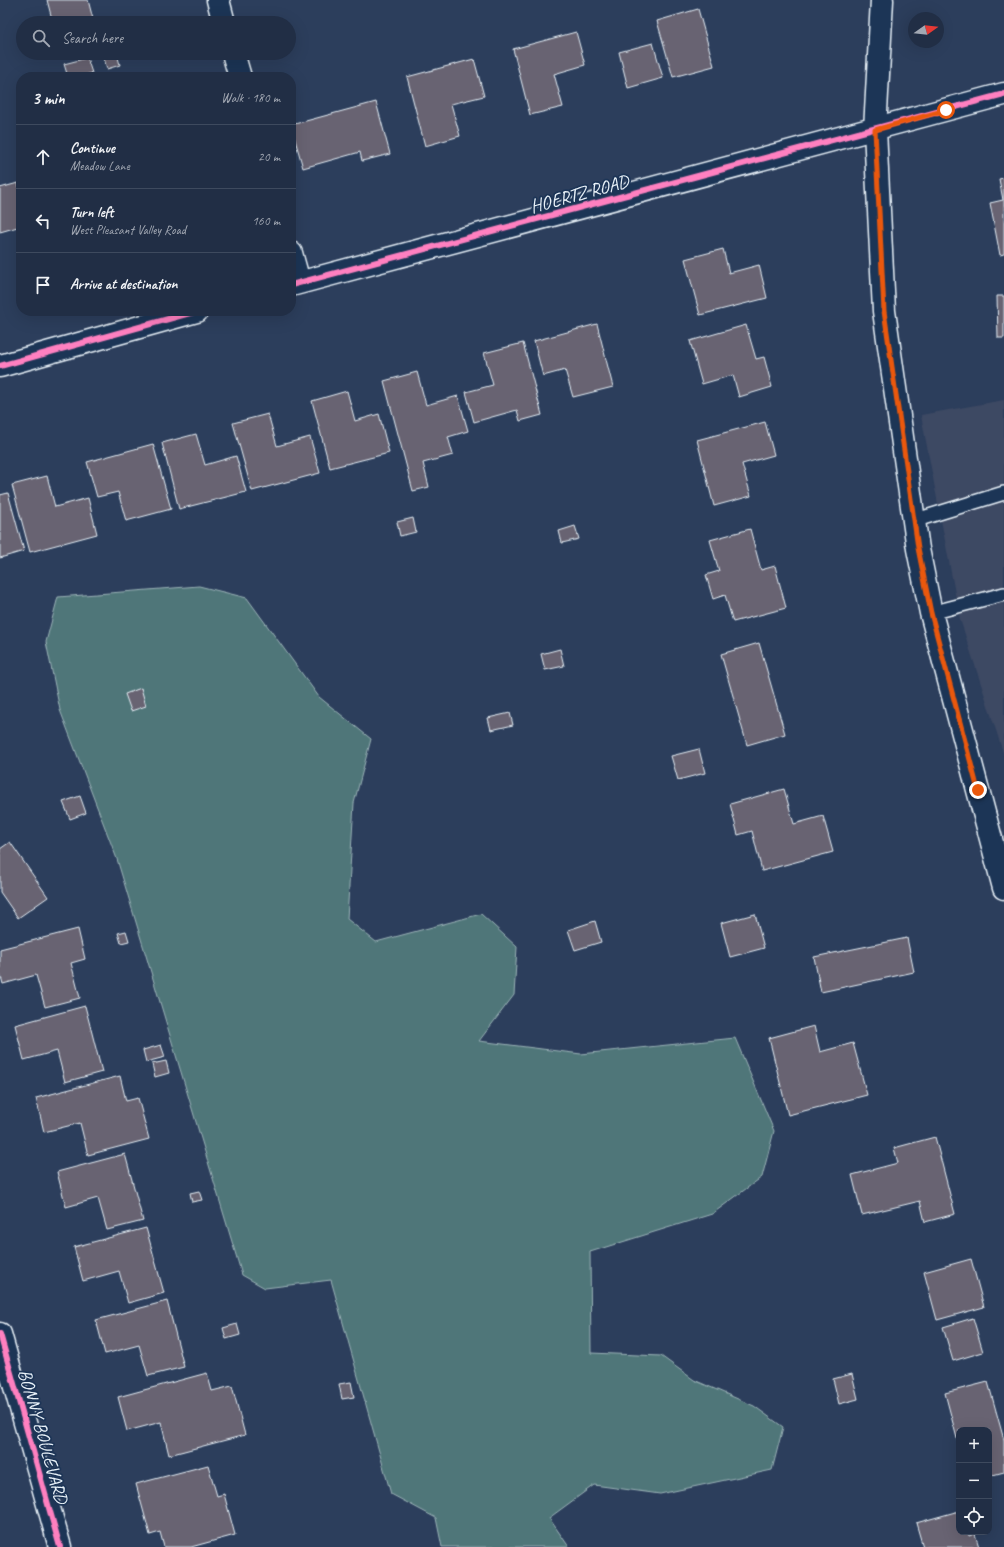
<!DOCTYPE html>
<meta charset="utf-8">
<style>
body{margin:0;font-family:Caveat,sans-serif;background:#2d3a50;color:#f1f3f6}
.controls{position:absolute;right:12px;bottom:12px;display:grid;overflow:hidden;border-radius:8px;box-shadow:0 4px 16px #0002}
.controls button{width:36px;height:36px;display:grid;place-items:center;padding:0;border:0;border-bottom:1px solid #3e4a5e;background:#212e45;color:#f1f3f6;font:20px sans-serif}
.compass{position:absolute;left:908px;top:12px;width:36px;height:36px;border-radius:50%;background:#212e45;box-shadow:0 4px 16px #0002;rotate:75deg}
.stop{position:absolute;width:12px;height:12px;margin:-9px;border:3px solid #ea580c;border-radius:50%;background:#fff}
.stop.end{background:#ea580c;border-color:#fff;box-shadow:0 1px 4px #0008}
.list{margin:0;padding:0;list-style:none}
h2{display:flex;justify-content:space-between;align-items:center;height:52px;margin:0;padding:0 16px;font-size:17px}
h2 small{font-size:13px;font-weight:400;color:#a2a8b3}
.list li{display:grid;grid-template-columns:26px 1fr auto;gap:12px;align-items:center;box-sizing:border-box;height:64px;padding:0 16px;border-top:1px solid #3e4a5e}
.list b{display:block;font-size:15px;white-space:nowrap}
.list p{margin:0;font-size:13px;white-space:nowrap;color:#a2a8b3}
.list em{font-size:13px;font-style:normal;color:#a2a8b3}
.icon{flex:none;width:22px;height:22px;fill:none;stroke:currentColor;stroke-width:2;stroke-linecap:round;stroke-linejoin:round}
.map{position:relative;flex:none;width:1004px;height:1547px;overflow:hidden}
.search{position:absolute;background:#212e45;box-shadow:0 4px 16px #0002;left:16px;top:16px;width:280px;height:44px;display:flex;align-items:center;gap:10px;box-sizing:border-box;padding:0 14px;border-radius:22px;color:#a2a8b3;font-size:15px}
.panel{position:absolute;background:#212e45;box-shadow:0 4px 16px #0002;left:16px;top:72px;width:280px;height:244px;border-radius:16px}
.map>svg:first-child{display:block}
.built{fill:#3e4963}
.green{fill:#4f7679;stroke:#9cb4b8}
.building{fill:#676372;stroke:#e8f1f8}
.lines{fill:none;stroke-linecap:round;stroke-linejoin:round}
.lane-casing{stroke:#e8f1f8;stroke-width:16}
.street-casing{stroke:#e8f1f8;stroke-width:25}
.secondary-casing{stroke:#e8f1f8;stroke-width:25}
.lane{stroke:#1d3557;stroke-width:13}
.street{stroke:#1d3557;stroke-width:22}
.secondary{stroke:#1d3557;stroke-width:22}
.cycleway-casing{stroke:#1d3557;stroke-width:8}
.cycleway{stroke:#ff80c0;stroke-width:6}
.route{stroke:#ea580c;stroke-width:5}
.labels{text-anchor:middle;stroke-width:3.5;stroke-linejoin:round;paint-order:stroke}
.street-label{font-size:19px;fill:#e8f1f8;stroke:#1d3557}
</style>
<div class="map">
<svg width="1004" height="1547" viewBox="0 0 1004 1547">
<rect width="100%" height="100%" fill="#2c3e5c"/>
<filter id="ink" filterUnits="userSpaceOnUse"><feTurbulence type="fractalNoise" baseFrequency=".025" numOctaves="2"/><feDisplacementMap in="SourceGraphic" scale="8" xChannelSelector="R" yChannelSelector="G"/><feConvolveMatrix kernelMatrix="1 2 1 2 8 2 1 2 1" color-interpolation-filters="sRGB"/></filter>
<g filter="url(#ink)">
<!-- built -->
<path class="built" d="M1004 400V755L960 619 921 415Z"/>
<!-- green -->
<path class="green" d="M199 586 247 598 319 697 371 739 354 803 347 919 376 942 481 914 517 947 514 995 479 1041 581 1054 735 1038 774 1131 762 1177 712 1214 590 1252 591 1353 661 1356 694 1380 754 1406 783 1427 772 1470 660 1494 594 1485 549 1518 569 1547H442L436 1518 391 1494 331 1280 265 1288 242 1275 117 859 60 710 46 642 58 597Z"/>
<!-- building -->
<g class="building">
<path d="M47 0H88L94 23H53Z"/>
<path d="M698 9 714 66 673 77 657 21Z"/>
<path d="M576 32 585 65 554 74 563 107 530 115 513 49Z"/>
<path d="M653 43 663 78 628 88 619 52Z"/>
<path d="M117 54 120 65 107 69 104 58Z"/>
<path d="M87 58 92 73 78 77H68L64 64Z"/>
<path d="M474 59 484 96 451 104 460 136 425 146 407 77Z"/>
<path d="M376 102 390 154 362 161 360 152 303 168 291 125Z"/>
<path d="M1004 178V254L1000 255 990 203 1003 200 999 179Z"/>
<path d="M18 183 21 195V226L0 232V188Z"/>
<path d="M723 249 729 273 759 265 767 298 700 315 685 259Z"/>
<path d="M997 296H1004V338H998Z"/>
<path d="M597 324 613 387 573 397 565 370 543 376 534 341Z"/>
<path d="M746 325 756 359 764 357 772 387 739 397 733 375 702 384 690 341Z"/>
<path d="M523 343 542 415 520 421 517 410 474 422 466 392 493 385 484 353Z"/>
<path d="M417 372 426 405 458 396 468 431 448 437 453 455 423 463 429 487 413 491 384 381Z"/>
<path d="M347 391 355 421 379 414 389 453 330 468 312 401Z"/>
<path d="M268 414 277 446 310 437 320 473 252 491 233 423Z"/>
<path d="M765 422 774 455 742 464 751 496 714 506 697 440Z"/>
<path d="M196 434 205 465 236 456 246 492 179 509 162 443Z"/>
<path d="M153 444 171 509 126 521 118 492 97 497 87 462Z"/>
<path d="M47 476 55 507 88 498 97 534 30 552 12 485Z"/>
<path d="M8 493 24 551 0 558V495Z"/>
<path d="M413 518 416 532 400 536 397 522Z"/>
<path d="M575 526 579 539 562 543 559 531Z"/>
<path d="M750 529 761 570 775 566 786 608 733 622 725 595 713 599 706 575 719 571 710 540Z"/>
<path d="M759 643 785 734 747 745 721 654Z"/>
<path d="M560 649 564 666 545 670 541 654Z"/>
<path d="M141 688 146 706 131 711 125 694Z"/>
<path d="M510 713 513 725 491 730 488 718Z"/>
<path d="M699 749 705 773 678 780 671 756Z"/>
<path d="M784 789 794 824 823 816 833 852 762 871 752 831 738 835 730 804Z"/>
<path d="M80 796 86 813 70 819 63 802Z"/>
<path d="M10 842 48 897 18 918 0 892V849Z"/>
<path d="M755 914 764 948 730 957 721 923Z"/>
<path d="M595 921 601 942 575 950 568 930Z"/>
<path d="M78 929 85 959 71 963 80 998 45 1007 36 975 3 984 0 973V949Z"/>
<path d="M126 931 129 941 121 943 118 933Z"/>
<path d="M907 938 914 972 821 992 814 957Z"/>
<path d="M85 1006 102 1072 65 1082 57 1051 24 1060 15 1025Z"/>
<path d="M814 1026 820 1052 853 1043 867 1095 788 1115 769 1038Z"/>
<path d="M161 1045 165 1057 146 1062 143 1050Z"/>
<path d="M166 1061 169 1073 155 1077 152 1064Z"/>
<path d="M120 1076 126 1101 138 1098 149 1139 88 1155 80 1123 44 1132 36 1098Z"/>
<path d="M935 1137 955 1214 925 1222 920 1201 862 1215 852 1175 898 1163 894 1148Z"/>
<path d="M125 1154 143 1221 107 1230 98 1198 66 1207 57 1172Z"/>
<path d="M199 1191 202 1200 192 1202 190 1193Z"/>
<path d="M146 1228 164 1293 128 1303 119 1271 83 1281 74 1247Z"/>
<path d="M971 1259 984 1307 937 1320 924 1272Z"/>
<path d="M167 1301 184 1367 148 1376 139 1345 105 1354 96 1320Z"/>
<path d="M973 1318 983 1352 953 1361 943 1327Z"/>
<path d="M237 1324 240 1335 226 1339 223 1328Z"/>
<path d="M207 1373 212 1391 232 1386 245 1435 169 1455 161 1422 127 1431 118 1397Z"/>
<path d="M852 1374 858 1399 839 1404 833 1379Z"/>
<path d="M351 1382 354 1397 342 1399 339 1384Z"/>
<path d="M988 1382 1004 1440V1472L989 1476V1430H959V1446L945 1393Z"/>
<path d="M208 1465 217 1496 224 1494 235 1535 191 1547H164L160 1532 150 1535 136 1484Z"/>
<path d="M959 1511V1532H968L969 1536 975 1534 979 1547H923L916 1523Z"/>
</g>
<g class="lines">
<defs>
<g id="lane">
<path d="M913 521 1004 493"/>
<path d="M931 613 1004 594"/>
</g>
<g id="street">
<path d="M218 0 224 23"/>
<path d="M233 53 240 77"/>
<path d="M291 253 299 282"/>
<path d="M291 285 1004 94"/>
<path d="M0 366 197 311"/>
<path d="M0 1334 60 1547"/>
</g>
<path id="secondary" d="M882 0 875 130 884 311 918 549 931 613 1004 888"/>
</defs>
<!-- lane casing -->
<use href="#lane" class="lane-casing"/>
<!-- street casing -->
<use href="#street" class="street-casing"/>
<!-- secondary casing -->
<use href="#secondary" class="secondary-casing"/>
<!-- lane -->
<use href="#lane" class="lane"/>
<!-- street -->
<use href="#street" class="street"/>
<!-- secondary -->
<use href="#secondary" class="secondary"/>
<defs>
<g id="cycleway">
<path d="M291 285 1004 94"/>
<path d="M0 366 197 311"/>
<path d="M0 1334 60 1547"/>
</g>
</defs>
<!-- cycleway casing -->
<use href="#cycleway" class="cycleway-casing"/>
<!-- cycleway -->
<use href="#cycleway" class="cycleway"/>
</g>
</g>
<g class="lines" filter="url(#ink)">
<!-- route -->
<path class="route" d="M946 110 875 130 884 311 918 548 931 613 978 790"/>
</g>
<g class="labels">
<!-- street labels -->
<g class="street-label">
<text transform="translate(579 193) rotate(-15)" y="7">HOERTZ ROAD</text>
<text transform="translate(44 1436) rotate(74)" y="7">BONNY BOULEVARD</text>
</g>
</g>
</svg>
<div class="controls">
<button>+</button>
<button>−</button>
<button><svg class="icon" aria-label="locate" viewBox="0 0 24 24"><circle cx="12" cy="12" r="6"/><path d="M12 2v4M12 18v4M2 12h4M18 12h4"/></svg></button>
</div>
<svg class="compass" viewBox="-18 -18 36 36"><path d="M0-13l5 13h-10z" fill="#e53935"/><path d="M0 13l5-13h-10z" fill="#a2a8b3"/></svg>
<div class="stop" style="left:946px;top:110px"></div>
<div class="stop end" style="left:978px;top:790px"></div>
<div class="search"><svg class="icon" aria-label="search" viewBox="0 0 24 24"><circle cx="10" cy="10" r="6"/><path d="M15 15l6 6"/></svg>Search here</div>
<section class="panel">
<h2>3 min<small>Walk · 180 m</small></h2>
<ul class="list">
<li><svg class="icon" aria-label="ahead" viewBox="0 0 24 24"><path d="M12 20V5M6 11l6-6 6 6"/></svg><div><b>Continue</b><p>Meadow Lane</p></div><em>20 m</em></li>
<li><svg class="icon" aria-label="left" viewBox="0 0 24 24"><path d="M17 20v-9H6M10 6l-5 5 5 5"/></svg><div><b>Turn left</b><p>West Pleasant Valley Road</p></div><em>160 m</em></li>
<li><svg class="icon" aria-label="arrive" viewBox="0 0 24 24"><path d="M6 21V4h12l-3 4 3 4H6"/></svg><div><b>Arrive at destination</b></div></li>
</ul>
</section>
</div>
